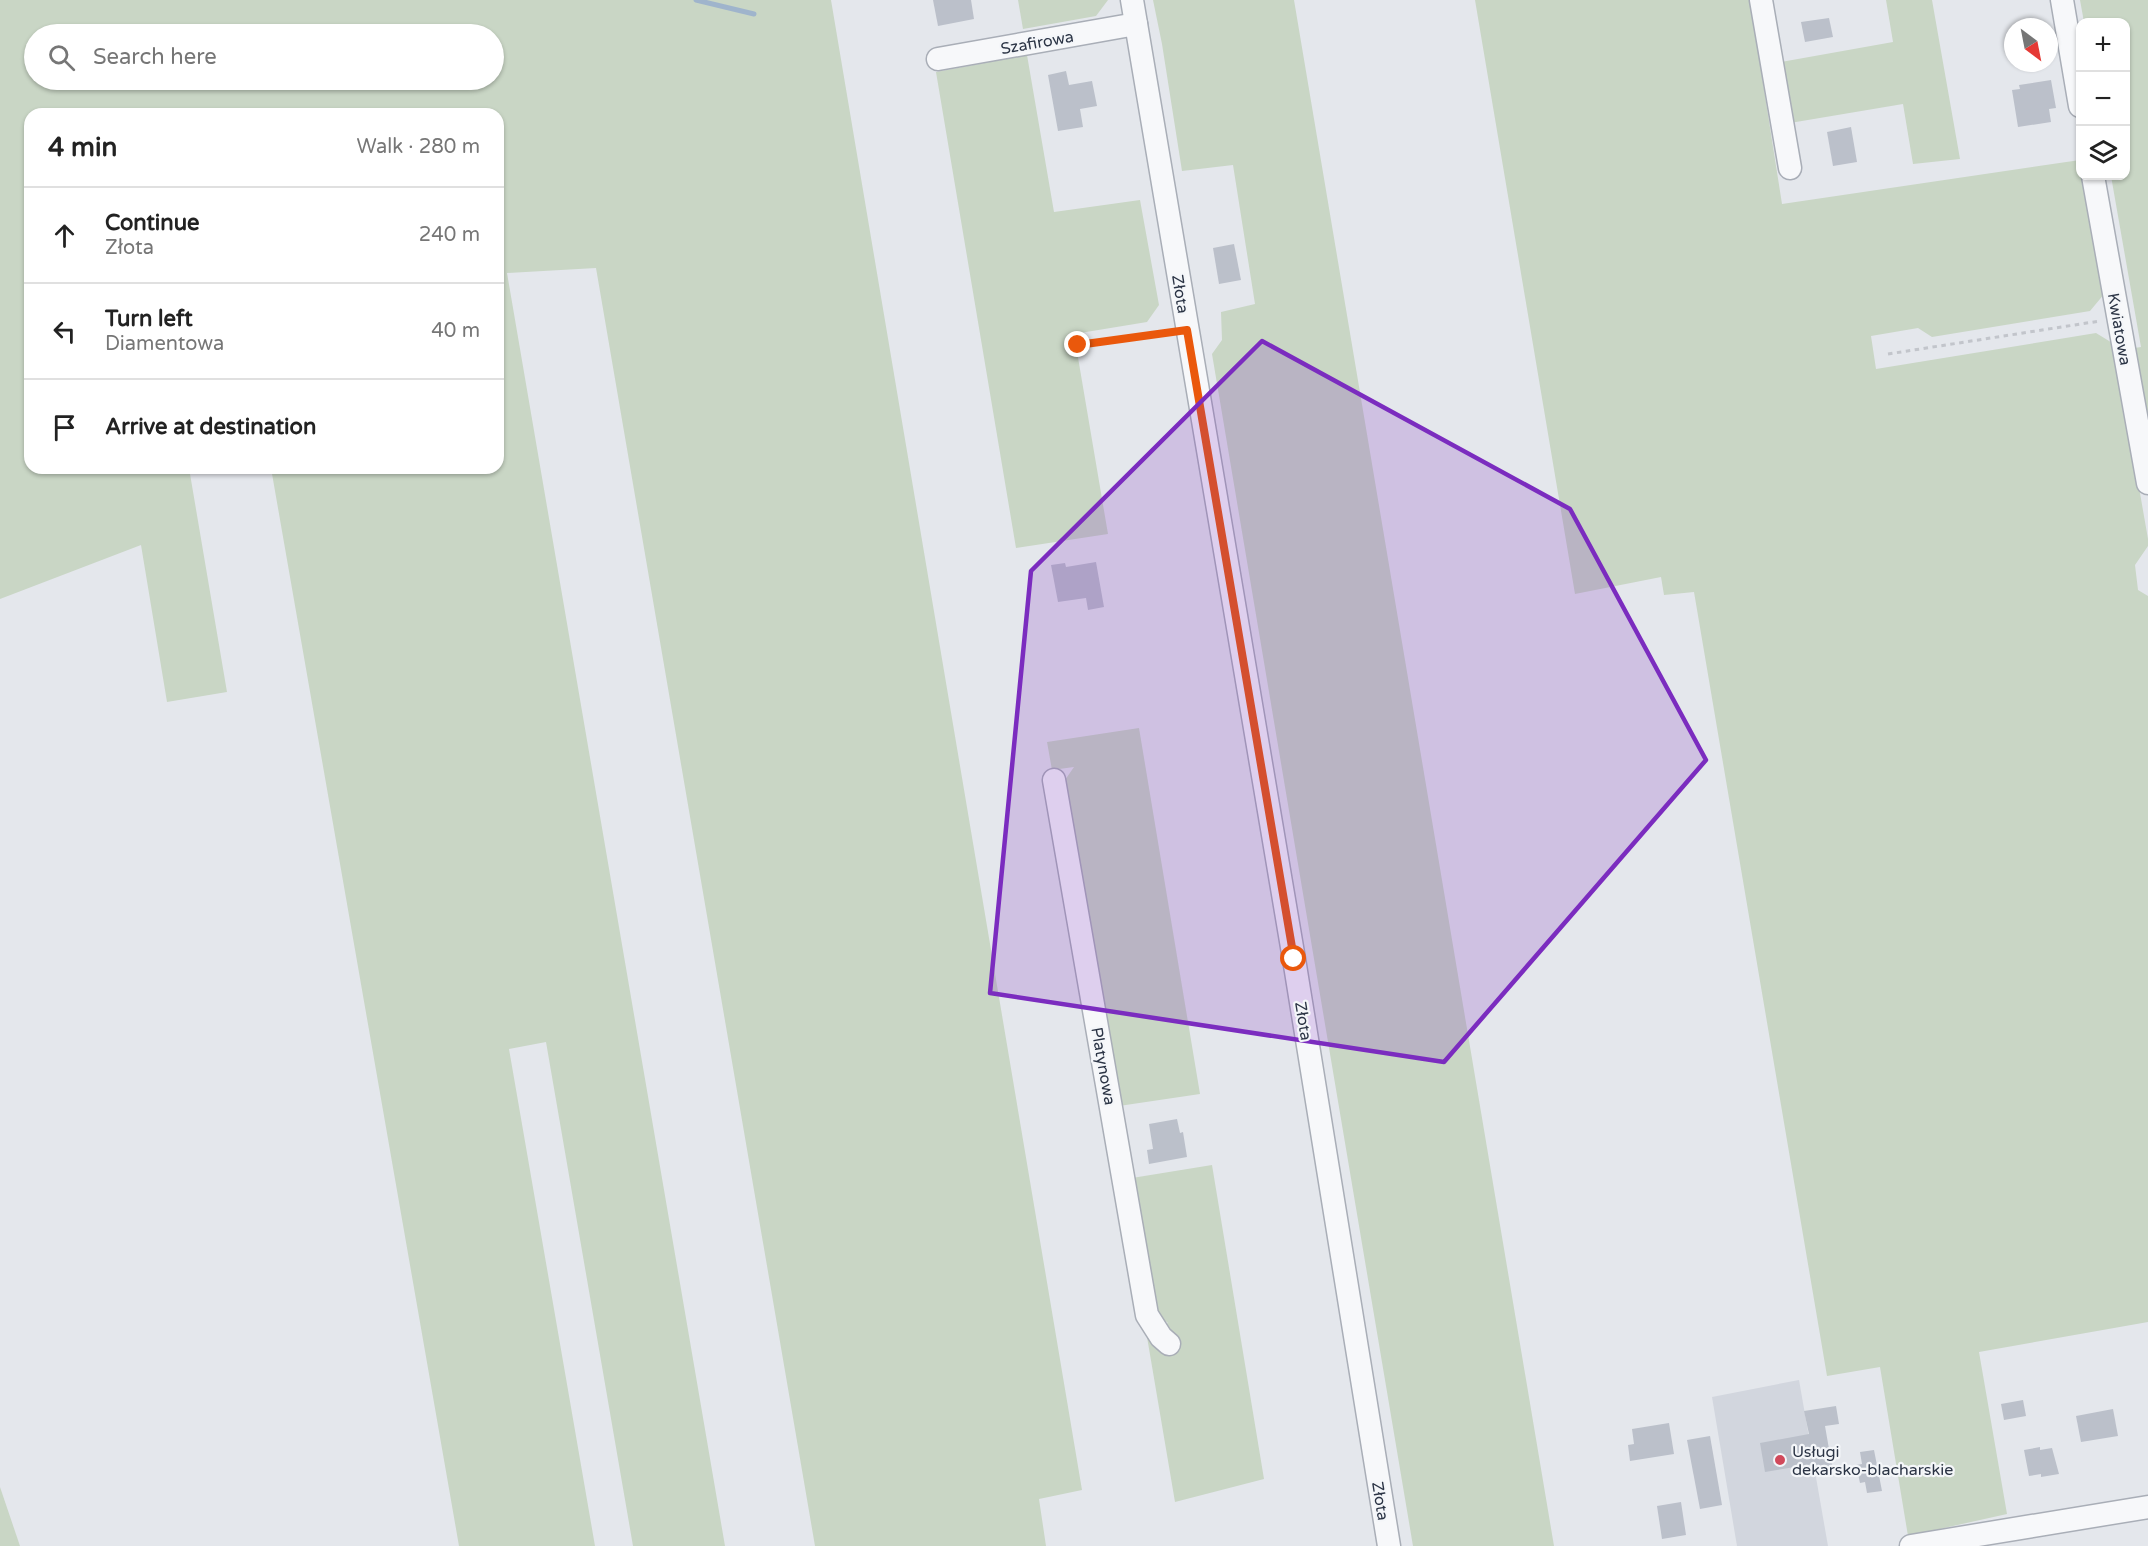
<!DOCTYPE html>
<meta charset="utf-8">
<style>
body{margin:0;font-family:"Varela Round",sans-serif;background:#f2f2f2;color:#222}
.controls{position:absolute;right:18px;top:18px;display:grid;overflow:hidden;border-radius:12px;box-shadow:0 2px 4px #0004}
.controls button{width:54px;height:54px;display:grid;place-items:center;padding:0;border:0;border-bottom:2px solid #e0e0e0;background:#fff;color:#222;font:30px sans-serif}
.compass{position:absolute;left:2004px;top:18px;width:54px;height:54px;border-radius:50%;background:#fff;box-shadow:0 2px 4px #0004;rotate:148deg}
.stop{position:absolute;width:18px;height:18px;margin:-14px;border:4px solid #ea580c;border-radius:50%;background:#fff}
.stop.end{background:#ea580c;border-color:#fff;box-shadow:0 2px 6px #0008}
.list{margin:0;padding:0;list-style:none}
h2{display:flex;justify-content:space-between;align-items:center;height:78px;margin:0;padding:0 24px;font-size:26px}
h2 small{font-size:20px;font-weight:400;color:#767676}
.list li{display:grid;grid-template-columns:39px 1fr auto;gap:18px;align-items:center;box-sizing:border-box;height:96px;padding:0 24px;border-top:2px solid #e0e0e0}
.list b{display:block;font-size:22px;white-space:nowrap}
.list p{margin:0;font-size:20px;white-space:nowrap;color:#767676}
.list em{font-size:20px;font-style:normal;color:#767676}
.icon{flex:none;width:33px;height:33px;fill:none;stroke:currentColor;stroke-width:2;stroke-linecap:round;stroke-linejoin:round}
.map{position:relative;flex:none;width:2148px;height:1546px;overflow:hidden}
.search{position:absolute;background:#fff;box-shadow:0 2px 4px #0004;left:24px;top:24px;width:480px;height:66px;display:flex;align-items:center;gap:15px;box-sizing:border-box;padding:0 21px;border-radius:33px;color:#767676;font-size:22px}
.panel{position:absolute;background:#fff;box-shadow:0 2px 4px #0004;left:24px;top:108px;width:480px;height:366px;border-radius:18px}
.map>svg:first-child{display:block}
.built{fill:#d2d6de}
.green{fill:#c9d6c5;fill-rule:evenodd}
.lines{fill:none;stroke-linecap:round;stroke-linejoin:round}
.stream{stroke:#9fb4cc;stroke-width:5}
.building{fill:#bbc0ca}
.minor-casing{stroke:#a9aeb7;stroke-width:25}
.path{stroke:#c2c5cb;stroke-width:3;stroke-dasharray:4.5 4.5;stroke-linecap:butt}
.minor{stroke:#f7f8fa;stroke-width:22}
.route{stroke:#ea580c;stroke-width:8}
.marked{fill:#7b2cbf;fill-opacity:0.2;stroke:#7b2cbf;stroke-width:4.5;stroke-linejoin:round}
.poi-dot{fill:#d1495b;stroke:#f4f6f9;stroke-width:2}
.labels{text-anchor:middle;stroke-width:4.5;stroke-linejoin:round;paint-order:stroke}
.street-label{font-size:16px;fill:#2b3445;stroke:#f4f6f9}
.poi-label{font-size:16px;fill:#2b3445;stroke:#f4f6f9;text-anchor:start}
</style>
<div class="map">
<svg width="2148" height="1546" viewBox="0 0 2148 1546">
<rect width="100%" height="100%" fill="#e4e7ec"/>
<!-- built -->
<path class="built" d="M1799 1380 1828 1546H1737L1712 1397Z"/>
<!-- green -->
<g class="green">
<path d="M0 0H831L1082 1490 1039 1499 1046 1546H815L596 268 507 273 725 1546H633L546 1042 509 1049 595 1546H459L271 468H498V114H30V468H189L227 692 167 702 141 545 0 599ZM494 34V80H34V34Z"/>
<path d="M1018 0H1108L1096 16 1023 29Z"/>
<path d="M1153 0H1294L1554 1546H1413L1212 354 1222 340 1221 312 1255 304 1233 165 1182 171 1162 44Z"/>
<path d="M1475 0H1750L1782 204 2080 160V176H2085L2105 293 2090 311 1932 337 1918 328 1871 336 1876 369 2096 333 2114 344 2148 539V546L2135 565 2138 590 2148 596V1322L1979 1352 2007 1514 1908 1536 1880 1367 1827 1376 1694 592 1664 595 1661 577 1575 594Z"/>
<path d="M1886 0H1932L1960 159 1913 164 1903 104 1790 123 1781 62 1893 42Z"/>
<path d="M2080 0H2148V462L2128 349 2141 347 2111 176H2126V22H2084Z"/>
<path d="M1027 55 1054 212 1140 200 1159 305 1147 322 1074 334 1108 534 1016 548 936 72Z"/>
<path d="M1139 728 1200 1094 1119 1106 1065 780 1074 767 1052 770 1047 742Z"/>
<path d="M1212 1165 1264 1479 1175 1502 1146 1331 1168 1323 1154 1313 1132 1178Z"/>
<path d="M0 1487 20 1546H0Z"/>
</g>
<g class="lines">
<!-- stream -->
<path class="stream" d="M696 0 754 14"/>
</g>
<!-- building -->
<g class="building">
<path d="M933 0H971L974 19 938 26Z"/>
<path d="M1829 18 1833 37 1805 42 1801 22Z"/>
<path d="M1066 71 1069 85 1092 81 1097 106 1080 109 1083 127 1058 131 1048 75Z"/>
<path d="M2051 80 2056 108 2049 109 2051 122 2018 127 2012 90 2020 89 2019 85Z"/>
<path d="M1851 127 1857 162 1833 166 1827 132Z"/>
<path d="M1234 244 1241 280 1219 284 1213 248Z"/>
<path d="M1096 562 1104 607 1088 610 1086 598 1058 602 1051 565 1065 563 1066 567Z"/>
<path d="M1177 1119 1180 1133 1183 1132 1187 1157 1149 1164 1147 1150 1153 1149 1149 1124Z"/>
<path d="M2023 1400 2026 1416 2004 1420 2001 1404Z"/>
<path d="M1836 1406 1839 1424 1825 1426 1833 1472 1815 1475 1813 1464 1765 1472 1760 1443 1809 1434 1804 1411Z"/>
<path d="M2113 1409 2118 1436 2081 1442 2076 1416Z"/>
<path d="M1669 1423 1674 1454 1630 1461 1628 1445 1634 1444 1632 1429Z"/>
<path d="M1710 1436 1722 1505 1700 1509 1687 1440Z"/>
<path d="M2040 1447V1450L2052 1448 2059 1474 2041 1477V1474L2029 1476 2024 1450Z"/>
<path d="M1874 1450 1882 1491 1867 1493 1865 1482 1860 1483 1856 1465 1862 1464 1860 1452Z"/>
<path d="M1681 1502 1686 1535 1662 1539 1657 1506Z"/>
</g>
<g class="lines">
<defs>
<g id="minor">
<path d="M1132 0 1294 959 1389 1546"/>
<path d="M1761 0 1790 168"/>
<path d="M2062 0 2080 106"/>
<path d="M938 59 1136 24"/>
<path d="M2093 176 2148 483"/>
<path d="M1054 780 1147 1315 1161 1337 1169 1344"/>
<path d="M1911 1546 2148 1507"/>
</g>
</defs>
<!-- minor casing -->
<use href="#minor" class="minor-casing"/>
<!-- path -->
<g class="path">
<path d="M1078 346 1169 333"/>
<path d="M1888 354 2100 321"/>
</g>
<!-- minor -->
<use href="#minor" class="minor"/>
</g>
<g class="lines">
<!-- route -->
<path class="route" d="M1078 345 1187 330 1294 959"/>
</g>
<!-- marked area -->
<path class="marked" d="M1262 341 1570 509 1706 760 1444 1062 990 993 1031 571Z"/>
<!-- markers -->
<circle class="poi-dot" cx="1780" cy="1460" r="6"/>
<g class="labels">
<!-- street labels -->
<g class="street-label">
<text transform="translate(1037 42) rotate(-10)" y="6">Szafirowa</text>
<text transform="translate(1181 294) rotate(81)" y="6">Złota</text>
<text transform="translate(2120 329) rotate(80)" y="6">Kwiatowa</text>
<text transform="translate(1304 1021) rotate(81)" y="6">Złota</text>
<text transform="translate(1104 1066) rotate(80)" y="6">Platynowa</text>
<text transform="translate(1381 1501) rotate(81)" y="6">Złota</text>
</g>
<!-- poi labels -->
<g class="poi-label">
<text x="1792" y="1457">Usługi<tspan x="1792" dy="18">dekarsko-blacharskie</tspan></text>
</g>
</g>
</svg>
<div class="controls">
<button>+</button>
<button>−</button>
<button><svg class="icon" aria-label="layers" viewBox="0 0 24 24"><path d="M12 4l9 5-9 5-9-5zM3 14l9 5 9-5"/></svg></button>
</div>
<svg class="compass" viewBox="-18 -18 36 36"><path d="M0-13l5 13h-10z" fill="#e53935"/><path d="M0 13l5-13h-10z" fill="#767676"/></svg>
<div class="stop" style="left:1294px;top:959px"></div>
<div class="stop end" style="left:1078px;top:345px"></div>
<div class="search"><svg class="icon" aria-label="search" viewBox="0 0 24 24"><circle cx="10" cy="10" r="6"/><path d="M15 15l6 6"/></svg>Search here</div>
<section class="panel">
<h2>4 min<small>Walk · 280 m</small></h2>
<ul class="list">
<li><svg class="icon" aria-label="ahead" viewBox="0 0 24 24"><path d="M12 20V5M6 11l6-6 6 6"/></svg><div><b>Continue</b><p>Złota</p></div><em>240 m</em></li>
<li><svg class="icon" aria-label="left" viewBox="0 0 24 24"><path d="M17 20v-9H6M10 6l-5 5 5 5"/></svg><div><b>Turn left</b><p>Diamentowa</p></div><em>40 m</em></li>
<li><svg class="icon" aria-label="arrive" viewBox="0 0 24 24"><path d="M6 21V4h12l-3 4 3 4H6"/></svg><div><b>Arrive at destination</b></div></li>
</ul>
</section>
</div>
